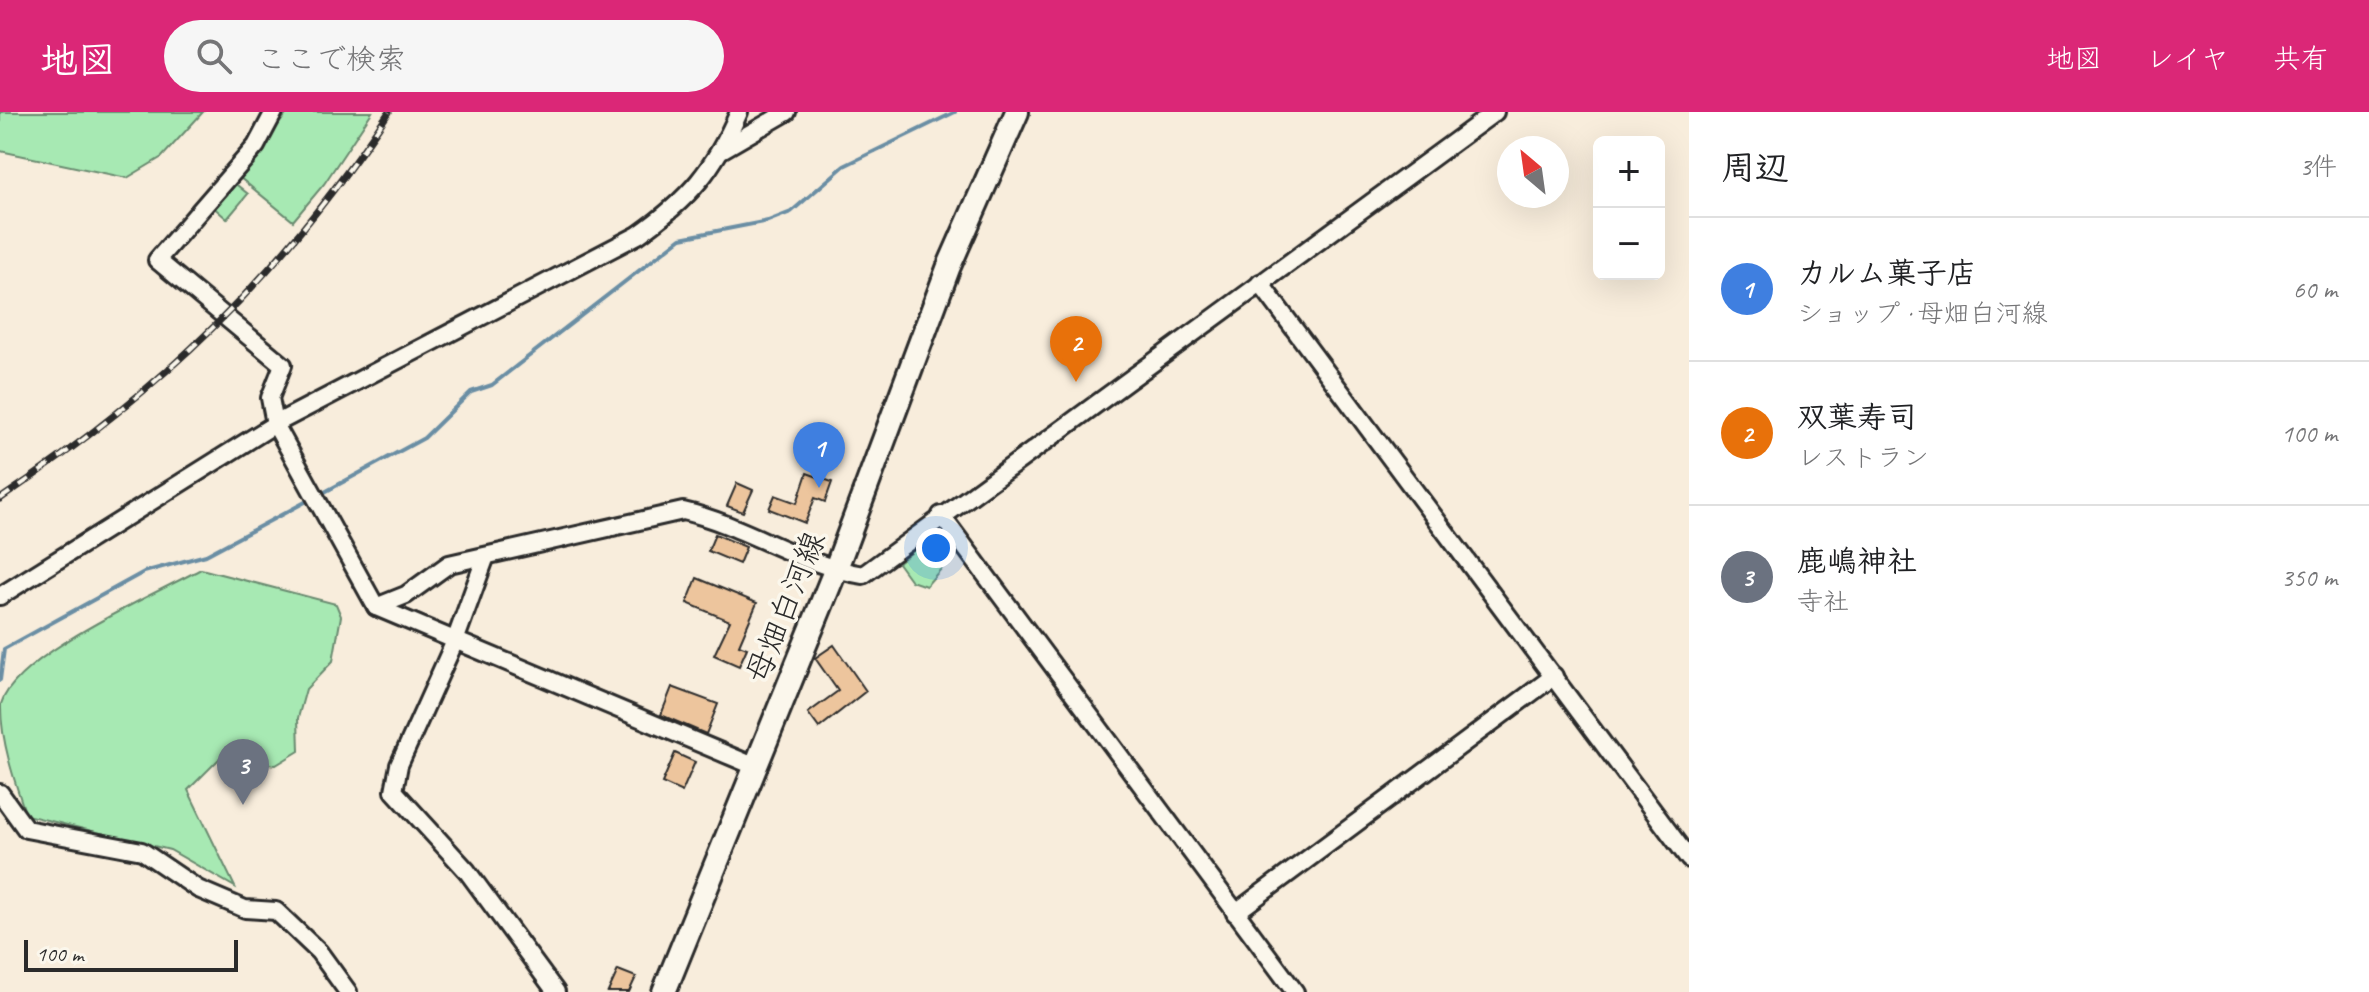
<!DOCTYPE html>
<html lang="ja">
<meta charset="utf-8">
<style>
body{margin:0;font-family:Caveat,"Klee One",sans-serif;background:#f6f6f6;color:#202124}
.controls{position:absolute;right:24px;top:24px;display:grid;overflow:hidden;border-radius:12px;box-shadow:0 8px 32px #0002}
.controls button{width:72px;height:72px;display:grid;place-items:center;padding:0;border:0;border-bottom:2px solid #e0e0e0;background:#fff;color:#202124;font:40px sans-serif}
.compass{position:absolute;left:1497px;top:24px;width:72px;height:72px;border-radius:50%;background:#fff;box-shadow:0 8px 32px #0002;rotate:331deg}
.scale{position:absolute;left:24px;bottom:20px;width:214px;box-sizing:border-box;padding-left:8px;border:4px solid #2b2b2b;border-top:0;font-size:22px;line-height:28px;white-space:nowrap;color:#2b2b2b;-webkit-text-stroke:6px #fbf7ec;paint-order:stroke}
.you{position:absolute;left:936px;top:436px;width:28px;height:28px;margin:-20px;border:6px solid #fff;border-radius:50%;background:#1a73e8;box-shadow:0 0 0 12px #1a73e833}
.badge{display:grid;place-items:center;width:52px;height:52px;border-radius:50%;background:#db2777;color:#fff;font-size:26px;font-weight:700}
.pin{position:absolute;translate:-50% -66px;filter:drop-shadow(0 2px 4px #0008)}
.pin::after{content:'';position:absolute;top:42px;width:28px;height:24px;background:inherit;clip-path:polygon(0 0,100% 0,50% 100%)}
.list{margin:0;padding:0;list-style:none}
h2{display:flex;justify-content:space-between;align-items:center;height:104px;margin:0;padding:0 32px;font-size:34px}
h2 small{font-size:26px;font-weight:400;color:#757577}
.list li{display:grid;grid-template-columns:52px 1fr auto;gap:24px;align-items:center;box-sizing:border-box;height:144px;padding:0 32px;border-top:2px solid #e0e0e0}
.list b{display:block;font-size:30px;white-space:nowrap}
.list p{margin:0;font-size:26px;white-space:nowrap;color:#757577}
.list em{font-size:26px;font-style:normal;color:#757577}
.icon{flex:none;width:44px;height:44px;fill:none;stroke:currentColor;stroke-width:2;stroke-linecap:round;stroke-linejoin:round}
.map{position:relative;flex:none;width:1689px;height:880px;overflow:hidden}
header{display:flex;align-items:center;gap:48px;box-sizing:border-box;height:112px;padding:0 40px;background:#db2777;color:#fff}
header strong{font-size:38px}
nav{display:flex;gap:44px;margin-inline-start:auto;font-size:28px}
.search{width:560px;height:72px;background:#f6f6f6;display:flex;align-items:center;gap:20px;box-sizing:border-box;padding:0 28px;border-radius:44px;color:#757577;font-size:30px}
main{display:flex}
aside{flex:1;background:#fff}
.map>svg:first-child{display:block}
.green{fill:#a7e9b3;stroke:#698a6f;stroke-width:2}
.lines{fill:none;stroke-linecap:round;stroke-linejoin:round}
.stream{stroke:#6b8ea4;stroke-width:4}
.building{fill:#edc59d;stroke:#2b2b2b;stroke-width:2}
.minor-casing{stroke:#2b2b2b;stroke-width:22}
.major-casing{stroke:#2b2b2b;stroke-width:28}
.minor{stroke:#fbf7ec;stroke-width:16}
.major{stroke:#fbf7ec;stroke-width:22}
.rail-casing{stroke:#2b2b2b;stroke-width:7}
.rail{stroke:#fbf7ec;stroke-width:4;stroke-dasharray:12;stroke-linecap:butt}
.labels{text-anchor:middle;stroke-width:7;stroke-linejoin:round;paint-order:stroke}
.street-label{font-size:32px;fill:#2b2b2b;stroke:#fbf7ec}
</style>
<header>
<strong>地図</strong>
<div class="search"><svg class="icon" aria-label="search" viewBox="0 0 24 24"><circle cx="10" cy="10" r="6"/><path d="M15 15l6 6"/></svg>ここで検索</div>
<nav><a>地図</a><a>レイヤ</a><a>共有</a></nav>
</header>
<main>
<div class="map">
<svg width="1689" height="880" viewBox="0 0 1689 880">
<rect width="100%" height="100%" fill="#f8eddc"/>
<filter id="ink" filterUnits="userSpaceOnUse"><feTurbulence type="fractalNoise" baseFrequency=".0125" numOctaves="2"/><feDisplacementMap in="SourceGraphic" scale="16" xChannelSelector="R" yChannelSelector="G"/><feConvolveMatrix kernelMatrix="1 2 1 2 8 2 1 2 1" color-interpolation-filters="sRGB"/></filter>
<g filter="url(#ink)">
<!-- green -->
<g class="green">
<path d="M0 0H203L162 45 127 66 0 39Z"/>
<path d="M288 0H372L324 72 293 109 239 65Z"/>
<path d="M232 69 248 82 227 107 211 93Z"/>
<path d="M920 434 930 440 942 456 926 474 911 469 898 451Z"/>
<path d="M201 457 336 492 341 504 333 549 306 577 298 606 299 639 276 653 220 646 188 678 235 775 170 738 26 703C15 671 0 627 1 592 16 543 155 482 201 457Z"/>
</g>
<g class="lines">
<!-- stream -->
<g class="stream">
<path d="M321 382 424 326 471 280 492 273 681 126 768 109 791 100 844 54 955 0"/>
<path d="M0 568 4 537 144 460 206 443 309 388"/>
</g>
</g>
<!-- building -->
<g class="building">
<path d="M807 361 832 370 825 390 815 386 805 411 769 397 775 383 797 391Z"/>
<path d="M737 371 753 378 743 400 727 394Z"/>
<path d="M715 422 746 435 739 452 708 439Z"/>
<path d="M697 466 757 491 739 533 747 536 739 554 714 543 730 509 687 491Z"/>
<path d="M834 533 866 579 819 616 808 601 838 579 815 546Z"/>
<path d="M672 575 718 592 706 622 661 603Z"/>
<path d="M675 641 695 650 682 680 662 671Z"/>
<path d="M618 858 636 865 629 880H608Z"/>
</g>
<g class="lines">
<defs>
<g id="minor">
<path d="M274 0 256 34 157 148 283 253 270 286 275 312 376 495 754 654"/>
<path d="M723 37 787 0"/>
<path d="M1260 171 1689 747"/>
<path d="M941 403 1295 880"/>
<path d="M486 444 455 529 399 653 394 679 467 759 556 880"/>
<path d="M0 484 275 312 638 123C689 87 714 58 739 0"/>
<path d="M376 495 406 483 449 452 683 399C745 413 800 453 863 463L1495 0"/>
<path d="M0 681 26 717 142 739 198 777 245 797 276 799 319 840 348 880"/>
<path d="M1235 801 1554 564"/>
</g>
<path id="major" d="M664 880 835 459 949 154 1017 0"/>
</defs>
<!-- minor casing -->
<use href="#minor" class="minor-casing"/>
<!-- major casing -->
<use href="#major" class="major-casing"/>
<!-- minor -->
<use href="#minor" class="minor"/>
<!-- major -->
<use href="#major" class="major"/>
<defs>
<path id="rail" d="M0 387C163 277 279 165 389 0"/>
</defs>
<!-- rail casing -->
<use href="#rail" class="rail-casing"/>
<!-- rail -->
<use href="#rail" class="rail"/>
</g>
</g>
<g class="labels">
<!-- street labels -->
<g class="street-label">
<text transform="translate(785 495) rotate(-68)" y="11">母畑白河線</text>
</g>
</g>
</svg>
<div class="controls">
<button>+</button>
<button>−</button>
</div>
<svg class="compass" viewBox="-18 -18 36 36"><path d="M0-13l5 13h-10z" fill="#e53935"/><path d="M0 13l5-13h-10z" fill="#757577"/></svg>
<div class="scale">100 m</div>
<div class="you"></div>
<div class="pin badge" style="left:819px;top:376px;background:#3f7fe0">1</div>
<div class="pin badge" style="left:1076px;top:270px;background:#e8710a">2</div>
<div class="pin badge" style="left:243px;top:693px;background:#6b7280">3</div>
</div>
<aside>
<h2>周辺<small>3件</small></h2>
<ul class="list">
<li><span class="badge" style="background:#3f7fe0">1</span><div><b>カルム菓子店</b><p>ショップ · 母畑白河線</p></div><em>60 m</em></li>
<li><span class="badge" style="background:#e8710a">2</span><div><b>双葉寿司</b><p>レストラン</p></div><em>100 m</em></li>
<li><span class="badge" style="background:#6b7280">3</span><div><b>鹿嶋神社</b><p>寺社</p></div><em>350 m</em></li>
</ul>
</aside>
</main>
